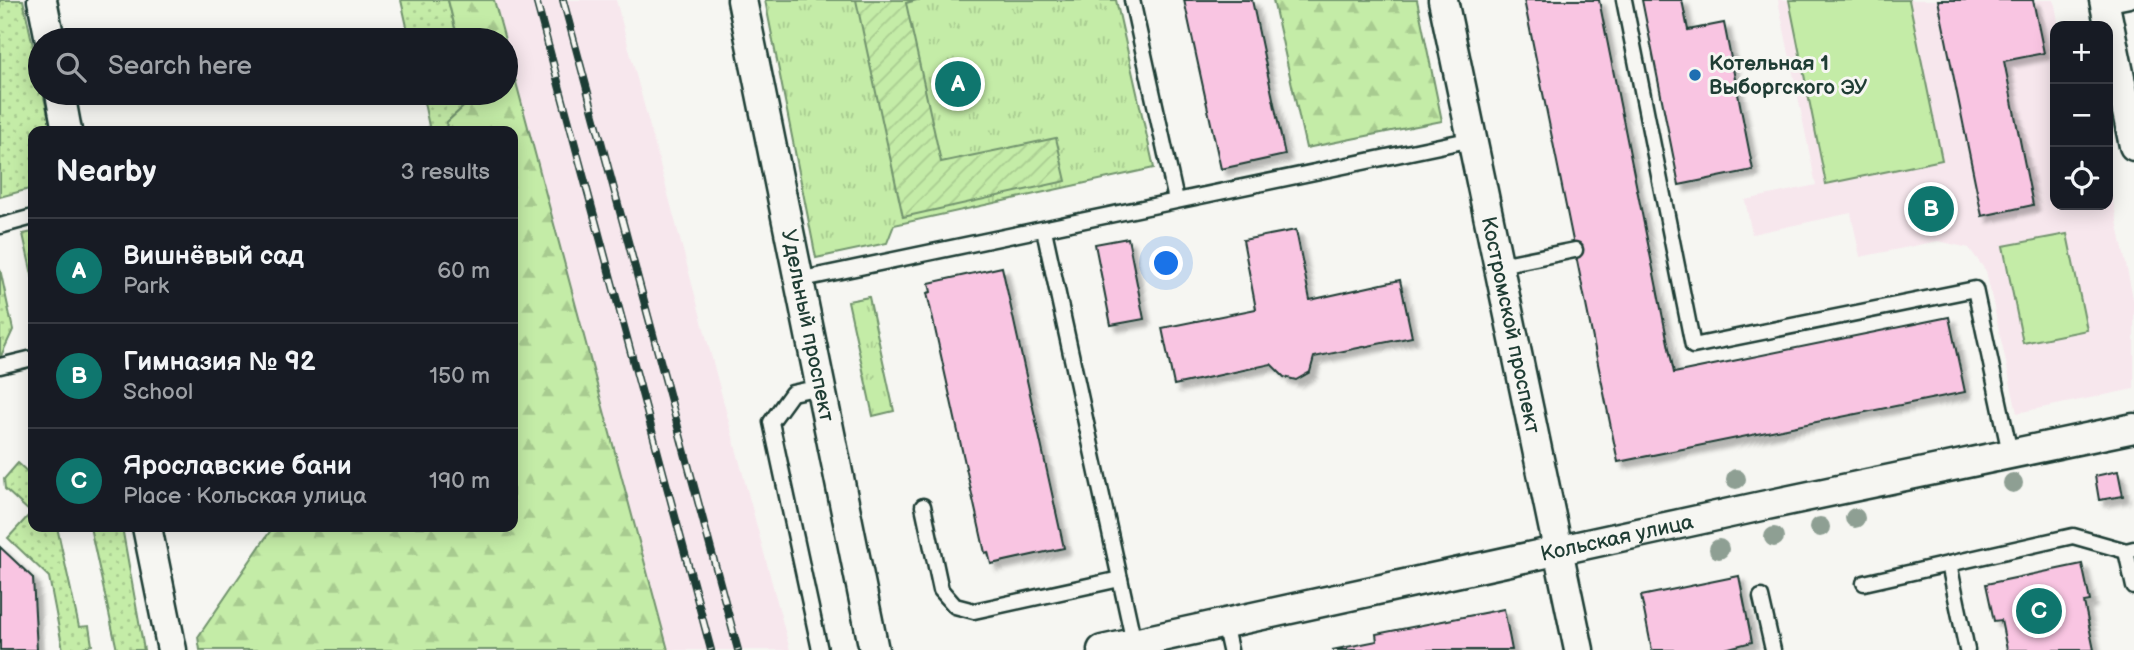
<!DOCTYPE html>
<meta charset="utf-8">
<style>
body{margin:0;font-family:"Balsamiq Sans",sans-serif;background:#20242c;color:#f1f3f6}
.controls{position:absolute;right:21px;top:21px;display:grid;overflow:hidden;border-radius:14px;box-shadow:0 4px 18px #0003}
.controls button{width:63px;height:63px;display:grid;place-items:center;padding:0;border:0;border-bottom:2px solid #363941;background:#171b24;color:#f1f3f6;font:35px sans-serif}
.you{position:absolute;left:1167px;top:264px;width:24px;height:24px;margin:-18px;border:5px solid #fff;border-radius:50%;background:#1a73e8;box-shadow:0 0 0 10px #1a73e833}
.badge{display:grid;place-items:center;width:46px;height:46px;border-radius:50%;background:#0f766e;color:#fff;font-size:23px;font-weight:700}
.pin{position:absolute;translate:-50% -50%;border:4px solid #fff;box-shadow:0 2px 7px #0006}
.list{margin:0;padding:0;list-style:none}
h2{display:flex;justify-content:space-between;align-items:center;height:91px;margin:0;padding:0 28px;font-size:30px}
h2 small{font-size:23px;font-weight:400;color:#9ea1a6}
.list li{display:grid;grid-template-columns:46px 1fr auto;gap:21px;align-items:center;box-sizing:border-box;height:105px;padding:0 28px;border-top:2px solid #363941}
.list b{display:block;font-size:26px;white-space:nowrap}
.list p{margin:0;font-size:23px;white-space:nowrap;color:#9ea1a6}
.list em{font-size:23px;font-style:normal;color:#9ea1a6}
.icon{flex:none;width:38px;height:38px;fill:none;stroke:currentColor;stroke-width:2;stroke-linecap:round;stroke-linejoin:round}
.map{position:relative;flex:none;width:2134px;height:650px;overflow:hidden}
.search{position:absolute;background:#171b24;box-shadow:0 4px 18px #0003;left:28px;top:28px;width:490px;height:77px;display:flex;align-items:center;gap:18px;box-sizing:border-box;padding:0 24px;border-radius:38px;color:#9ea1a6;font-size:26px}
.panel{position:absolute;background:#171b24;box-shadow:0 4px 18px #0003;left:28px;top:126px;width:490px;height:406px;border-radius:14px}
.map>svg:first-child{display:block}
.built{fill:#f7e7ed}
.grass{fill:url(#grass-dots);stroke:#72946e;stroke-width:2}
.forest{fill:url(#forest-firs);stroke:#72946e;stroke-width:2}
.park{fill:url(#park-tufts);stroke:#72946e;stroke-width:2}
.garden{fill:url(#garden-furrows);stroke:#72946e;stroke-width:2}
.pitch{fill:#c4eca7;stroke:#72946e;stroke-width:2}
.building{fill:#f9c5e2;stroke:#1f3d34;stroke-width:2;filter:url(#shadow)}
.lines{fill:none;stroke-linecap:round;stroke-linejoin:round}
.service-casing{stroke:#1f3d34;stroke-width:19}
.minor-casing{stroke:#1f3d34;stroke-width:33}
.service{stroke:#f6f6f2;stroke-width:14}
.minor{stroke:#f6f6f2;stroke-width:28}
.rail-casing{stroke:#1f3d34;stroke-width:8}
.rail{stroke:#f6f6f2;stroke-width:5;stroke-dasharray:16;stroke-linecap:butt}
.tree{fill:#8e9f93}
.poi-dot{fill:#1f6fb2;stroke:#f6f6f2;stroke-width:2.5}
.labels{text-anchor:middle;stroke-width:6;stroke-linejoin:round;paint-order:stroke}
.poi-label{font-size:21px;font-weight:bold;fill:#1f3d34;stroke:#f6f6f2;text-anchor:start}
.street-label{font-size:21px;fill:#1f3d34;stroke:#f6f6f2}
</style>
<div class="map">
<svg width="2134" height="650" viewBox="0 0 2134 650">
<defs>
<pattern id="grass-dots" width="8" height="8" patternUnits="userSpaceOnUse" patternTransform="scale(1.75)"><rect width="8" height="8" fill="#c4eca7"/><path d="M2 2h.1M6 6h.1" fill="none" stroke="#a8cb90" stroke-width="1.8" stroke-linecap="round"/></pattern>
<pattern id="forest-firs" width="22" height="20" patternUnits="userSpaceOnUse" patternTransform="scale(1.75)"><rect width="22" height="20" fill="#c4eca7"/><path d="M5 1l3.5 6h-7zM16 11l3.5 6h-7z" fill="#a8cb90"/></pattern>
<pattern id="park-tufts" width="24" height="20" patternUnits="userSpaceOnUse" patternTransform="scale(1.75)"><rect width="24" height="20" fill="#c4eca7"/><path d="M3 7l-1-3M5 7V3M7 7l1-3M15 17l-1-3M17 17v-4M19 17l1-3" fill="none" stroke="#a8cb90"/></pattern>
<pattern id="garden-furrows" width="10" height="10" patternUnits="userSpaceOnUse" patternTransform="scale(1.75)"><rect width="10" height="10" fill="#c4eca7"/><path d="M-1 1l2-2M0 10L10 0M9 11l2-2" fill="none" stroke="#a8cb90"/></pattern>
<filter id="shadow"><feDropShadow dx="6" dy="6" stdDeviation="2" flood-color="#0004"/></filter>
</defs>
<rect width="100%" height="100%" fill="#f6f6f2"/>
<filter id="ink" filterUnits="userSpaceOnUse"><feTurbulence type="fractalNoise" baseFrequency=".0143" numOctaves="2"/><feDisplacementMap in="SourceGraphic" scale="14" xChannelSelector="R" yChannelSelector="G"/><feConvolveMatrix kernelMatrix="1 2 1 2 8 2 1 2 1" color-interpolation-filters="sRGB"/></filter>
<g filter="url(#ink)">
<!-- built -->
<g class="built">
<path d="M494 0H616L790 650H668Z"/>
<path d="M1778 0H2054L2059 26H2055V205H2108V177L2134 303V389L2017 413 1986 271 1969 248 1938 241 1860 257 1851 213 1752 234 1745 200 1816 185Z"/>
</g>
<!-- grass -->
<g class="grass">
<path d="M0 0H23L40 78V93H43L52 131H33V188L0 197Z"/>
<path d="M401 0H448L458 40H410Z"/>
<path d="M422 93H470L472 99 447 122 446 131H430Z"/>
<path d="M33 232V279L23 234Z"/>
<path d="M0 269 13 330 0 358Z"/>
<path d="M18 463 33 477V527H57L79 627 89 626 92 645 84 647 85 650H63L49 577 8 538 31 513 5 489 4 479Z"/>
<path d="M90 527H122L144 650H117Z"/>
</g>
<!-- forest -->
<g class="forest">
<path d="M448 0H494L505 40H458Z"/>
<path d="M1273 0H1417L1442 121 1306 148Z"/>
<path d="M506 45 668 650H200L198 637 273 527H513V131H446L447 122 472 99 470 93H506Z"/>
</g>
<!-- park -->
<g class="park">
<path d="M765 0H1116L1154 168 894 225 887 243 816 258Z"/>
<path d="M869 297 894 411 873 416 848 301Z"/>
</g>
<!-- garden -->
<path class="garden" d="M856 0H917L906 3 941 162 1056 138 1066 181 903 217Z"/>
<!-- pitch -->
<g class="pitch">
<path d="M1789 0H1909L1942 160 1826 184Z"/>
<path d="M2067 234 2087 330 2023 343 2003 246Z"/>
</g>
<!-- building -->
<g class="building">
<path d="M1184 0H1252L1285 155 1221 169Z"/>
<path d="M1524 0H1599L1674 373 1949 317 1965 392 1618 462Z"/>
<path d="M1642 0H1682L1688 30 1724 23 1753 170 1679 185Z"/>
<path d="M1938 0H2033L2044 53 2004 61 2033 205 1982 216Z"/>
<path d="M1296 230 1310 300 1400 280 1412 337 1314 357 1310 372 1296 380 1284 377 1271 364 1174 385 1162 328 1256 309 1243 240Z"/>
<path d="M1128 238 1144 319 1111 325 1095 244Z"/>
<path d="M1002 267 1064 548 991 564 988 552 985 553 927 293 931 292 929 283Z"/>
<path d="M2118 471 2123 496 2099 500 2095 476Z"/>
<path d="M0 547 33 578 37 650H0Z"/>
<path d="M2082 564 2090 601 2084 602 2094 650H2007L2001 620 1994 621 1986 584Z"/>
<path d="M1739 576 1752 642 1721 650H1652L1641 596Z"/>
<path d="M1504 609 1512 650H1332L1377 641 1376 634Z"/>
</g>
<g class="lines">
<defs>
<g id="service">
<path d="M1132 0 1176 200"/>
<path d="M1624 0 1693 346 1975 289 2010 453"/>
<path d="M2105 5 2130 0"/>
<path d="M0 226 33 217"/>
<path d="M1044 230 1134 643"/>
<path d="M1500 265 1575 250"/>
<path d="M798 280 1473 139"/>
<path d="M0 366 33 358"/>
<path d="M820 387 792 393 771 422 820 650"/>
<path d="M923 506 941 590 955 606 974 611 1120 579"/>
<path d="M2126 551 2134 587"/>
<path d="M1949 564 1967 650"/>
<path d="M1864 583 2073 536 2126 551 2134 549"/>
<path d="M1761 597 1773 650"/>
<path d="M1224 623 1230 650"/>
</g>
<g id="minor">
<path d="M42 0 50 40"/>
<path id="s1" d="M742 0 874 650"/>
<path id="s2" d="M1443 0 1579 650"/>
<path d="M2104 0 2134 146"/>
<path d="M60 93 67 131"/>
<path d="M147 527 172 650"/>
<path id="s3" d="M1102 650 1762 506 2134 428"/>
</g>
</defs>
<!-- service casing -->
<use href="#service" class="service-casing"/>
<!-- minor casing -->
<use href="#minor" class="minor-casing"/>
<!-- service -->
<use href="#service" class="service"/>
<!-- minor -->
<use href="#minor" class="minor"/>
<defs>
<g id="rail">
<path d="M536 0 711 650"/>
<path d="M563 0 738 650"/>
</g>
</defs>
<!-- rail casing -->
<use href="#rail" class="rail-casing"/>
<!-- rail -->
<use href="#rail" class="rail"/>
</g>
<!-- trees -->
<g class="tree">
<circle cx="1736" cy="479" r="10"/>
<circle cx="2013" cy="483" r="10"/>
<circle cx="1855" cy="518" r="10"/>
<circle cx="1820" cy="527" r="10"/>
<circle cx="1774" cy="537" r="10"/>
<circle cx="1719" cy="549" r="10"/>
</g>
</g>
<!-- markers -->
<circle class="poi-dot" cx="1695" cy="75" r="7"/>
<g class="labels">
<!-- poi labels -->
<g class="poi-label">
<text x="1709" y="70">Котельная 1<tspan x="1709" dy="24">Выборгского ЭУ</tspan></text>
</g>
<!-- street labels -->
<g class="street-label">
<text dy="7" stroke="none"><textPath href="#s1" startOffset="332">Удельный проспект</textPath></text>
<text dy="7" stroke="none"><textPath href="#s2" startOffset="332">Костромской проспект</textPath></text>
<text dy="7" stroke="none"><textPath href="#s3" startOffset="527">Кольская улица</textPath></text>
</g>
</g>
</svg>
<div class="controls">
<button>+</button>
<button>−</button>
<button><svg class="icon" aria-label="locate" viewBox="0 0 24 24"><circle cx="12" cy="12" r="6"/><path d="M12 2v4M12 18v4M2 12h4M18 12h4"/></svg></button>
</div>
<div class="you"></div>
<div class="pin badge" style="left:958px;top:84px">A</div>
<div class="pin badge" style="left:1931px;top:209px">B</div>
<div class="pin badge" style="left:2039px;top:611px">C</div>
<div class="search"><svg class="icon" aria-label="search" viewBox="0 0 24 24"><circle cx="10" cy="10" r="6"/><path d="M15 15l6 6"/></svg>Search here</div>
<section class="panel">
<h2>Nearby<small>3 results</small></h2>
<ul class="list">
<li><span class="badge">A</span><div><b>Вишнёвый сад</b><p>Park</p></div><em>60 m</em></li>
<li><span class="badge">B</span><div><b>Гимназия № 92</b><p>School</p></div><em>150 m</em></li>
<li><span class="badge">C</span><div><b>Ярославские бани</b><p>Place · Кольская улица</p></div><em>190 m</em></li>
</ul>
</section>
</div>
